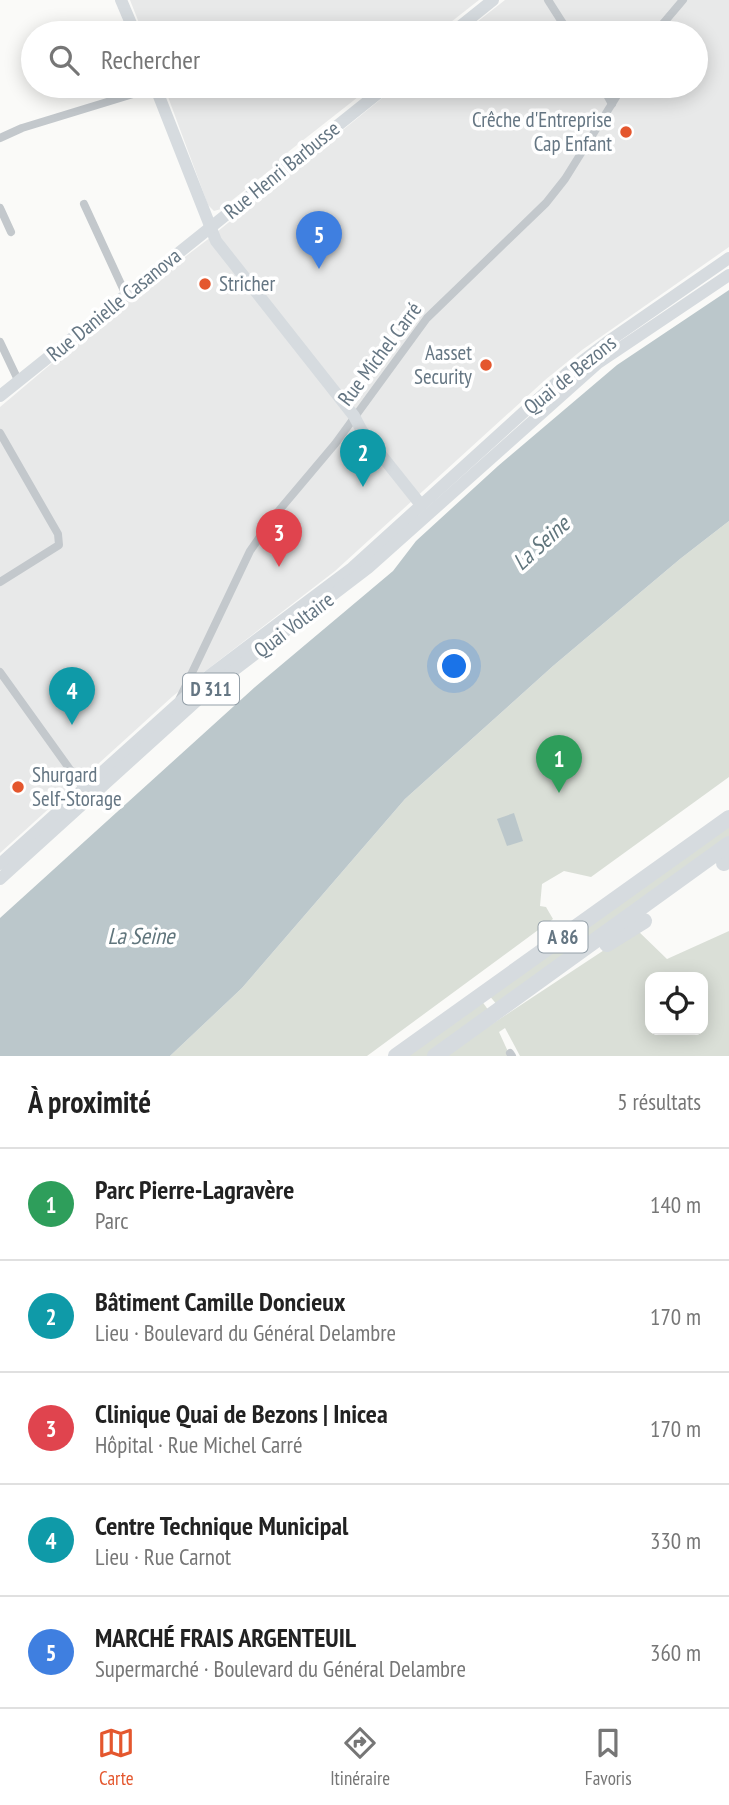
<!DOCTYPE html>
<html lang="fr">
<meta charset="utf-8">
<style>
body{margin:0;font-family:"PT Sans Narrow",sans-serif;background:#f2f2f2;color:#222}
.controls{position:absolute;right:21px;bottom:21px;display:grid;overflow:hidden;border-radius:14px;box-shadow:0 4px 18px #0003}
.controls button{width:63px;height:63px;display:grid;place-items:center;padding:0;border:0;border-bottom:2px solid #e0e0e0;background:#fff;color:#222;font:35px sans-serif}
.you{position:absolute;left:455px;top:667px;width:24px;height:24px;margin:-18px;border:5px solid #fff;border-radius:50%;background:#1a73e8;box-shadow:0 0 0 10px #1a73e833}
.badge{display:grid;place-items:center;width:46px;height:46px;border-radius:50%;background:#e4572e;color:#fff;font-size:23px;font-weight:700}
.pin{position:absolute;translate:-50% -58px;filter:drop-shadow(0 2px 4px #0008)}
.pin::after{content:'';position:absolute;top:37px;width:24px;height:21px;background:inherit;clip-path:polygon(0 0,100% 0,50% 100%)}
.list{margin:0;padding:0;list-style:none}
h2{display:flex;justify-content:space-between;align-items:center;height:91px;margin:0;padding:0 28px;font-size:30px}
h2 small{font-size:23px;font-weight:400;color:#767676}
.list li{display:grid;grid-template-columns:46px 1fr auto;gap:21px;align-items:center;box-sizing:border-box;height:112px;padding:0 28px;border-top:2px solid #e0e0e0}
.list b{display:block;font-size:26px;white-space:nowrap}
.list p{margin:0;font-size:23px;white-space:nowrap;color:#767676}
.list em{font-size:23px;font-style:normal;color:#767676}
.icon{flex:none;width:38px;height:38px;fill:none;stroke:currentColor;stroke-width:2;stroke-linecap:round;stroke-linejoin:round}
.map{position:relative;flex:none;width:729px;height:1056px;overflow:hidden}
.search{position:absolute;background:#fff;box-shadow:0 4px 18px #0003;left:21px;right:21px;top:21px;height:77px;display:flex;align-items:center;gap:18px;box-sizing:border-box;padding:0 24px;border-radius:38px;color:#767676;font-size:26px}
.sheet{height:651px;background:#fff}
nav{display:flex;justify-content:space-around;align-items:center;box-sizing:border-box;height:98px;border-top:2px solid #e0e0e0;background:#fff;font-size:19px;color:#767676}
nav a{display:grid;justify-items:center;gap:4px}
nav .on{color:#e4572e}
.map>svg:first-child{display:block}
.built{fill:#e8e9e9}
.green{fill:#dadfd7;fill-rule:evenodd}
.water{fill:#bbc7cb}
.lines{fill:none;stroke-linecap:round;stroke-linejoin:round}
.street{stroke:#c3c8cc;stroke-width:8}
.secondary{stroke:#d6dbdf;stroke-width:12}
.primary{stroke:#d6dbdf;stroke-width:12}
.highway{stroke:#d6dbdf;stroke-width:16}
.poi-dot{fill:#e4572e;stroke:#fff;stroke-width:2.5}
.labels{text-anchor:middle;stroke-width:7;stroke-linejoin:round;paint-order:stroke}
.shield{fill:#fff;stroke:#939fa8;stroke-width:2}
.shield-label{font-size:19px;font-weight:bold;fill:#657683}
.poi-label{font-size:21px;fill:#657683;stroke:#fff;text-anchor:end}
.street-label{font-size:21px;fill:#657683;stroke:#fff}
.water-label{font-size:23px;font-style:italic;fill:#60757c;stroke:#fff}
</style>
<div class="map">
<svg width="729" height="1056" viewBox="0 0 729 1056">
<rect width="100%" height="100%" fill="#fafaf8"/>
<!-- built -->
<g class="built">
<path d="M130 0H479L437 33H143Z"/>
<path d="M505 0H729V247L582 350 545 380 335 571 173 696 0 853V407L109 315 207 240 397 86H696V33H463Z"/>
<path d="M164 86H372L288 152 289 155 221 209 214 211 208 205Z"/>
</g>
<!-- green -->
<g class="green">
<path d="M729 521V777L591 877 564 871 542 884 540 906 546 907 553 919 367 1056H170L242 988 405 799 553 666 680 559Z"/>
<path d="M729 823V839L497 1005 489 995Z"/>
<path d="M636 929 667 959 729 931V1056H520L505 1028 499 1032 510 1056H447L486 1028ZM650 977H703V1030H650Z"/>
<path d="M481 1000 489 1011 427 1056H405Z"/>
</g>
<!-- water -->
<g class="water">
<path d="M729 290V521L680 559 553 666 405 799 242 988 170 1056H0V918L255 687 393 571 416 541 498 466 617 365Z"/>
<path d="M514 813 523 841 507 846 497 819Z"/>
</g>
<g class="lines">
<!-- street -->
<g class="street">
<path d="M548 0 569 33"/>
<path d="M655 33 683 0"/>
<path d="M602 86 612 104"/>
<path d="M0 138 22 128 156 87"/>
<path d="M84 204 126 295"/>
<path d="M0 208 11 232"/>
<path d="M0 342 19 382"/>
<path d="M0 433 58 534 59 545 0 582"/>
<path d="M0 672 84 789"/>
<path d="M179 700 250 551 276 514 335 444 427 318 546 203 565 179 623 86"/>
<path d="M510 1053 512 1056"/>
</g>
<!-- secondary -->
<g class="secondary">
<path d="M121 0 135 33"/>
<path d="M452 33 493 0"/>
<path d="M155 86 216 241 354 416 362 431 421 505"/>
<path d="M0 396 387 86"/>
</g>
<!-- primary -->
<g class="primary">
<path d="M0 864 210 675 352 568 568 372 606 343 729 258"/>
<path d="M0 879 212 687 368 568 598 363 729 275"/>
</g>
<!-- highway -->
<g class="highway">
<path d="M724 863 729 859"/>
<path d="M607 944 644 921"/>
<path d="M396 1056 729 818"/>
<path d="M435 1056 729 844"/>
</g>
</g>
<!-- markers -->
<g class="poi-dot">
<circle cx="626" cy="132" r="7"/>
<circle cx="205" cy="284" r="7"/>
<circle cx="486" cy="365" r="7"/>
<circle cx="18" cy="787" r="7"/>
</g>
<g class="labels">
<!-- shield labels -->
<g class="shield">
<rect x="183" y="673.5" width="56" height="31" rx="5"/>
<rect x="538.5" y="921.5" width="49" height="31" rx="5"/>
</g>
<g class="shield-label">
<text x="211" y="696">D 311</text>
<text x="563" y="944">A 86</text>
</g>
<!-- poi labels -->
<g class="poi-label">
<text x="612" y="127">Crêche d'Entreprise<tspan x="612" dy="24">Cap Enfant</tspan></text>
<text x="219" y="291" text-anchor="start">Stricher</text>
<text x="472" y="360">Aasset<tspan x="472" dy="24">Security</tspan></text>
<text x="32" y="782" text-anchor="start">Shurgard<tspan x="32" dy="24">Self-Storage</tspan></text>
</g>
<!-- street labels -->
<g class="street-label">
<text transform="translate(282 170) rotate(-39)" y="7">Rue Henri Barbusse</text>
<text transform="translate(114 305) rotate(-39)" y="7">Rue Danielle Casanova</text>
<text transform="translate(380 354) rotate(-53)" y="7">Rue Michel Carré</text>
<text transform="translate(570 375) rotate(-39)" y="7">Quai de Bezons</text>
<text transform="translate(294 625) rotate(-37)" y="7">Quai Voltaire</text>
</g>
<!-- water labels -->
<g class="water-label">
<text transform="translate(541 543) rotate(-42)" y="8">La Seine</text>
<text x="141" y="944">La Seine</text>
</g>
</g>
</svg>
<div class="controls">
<button><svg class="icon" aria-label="locate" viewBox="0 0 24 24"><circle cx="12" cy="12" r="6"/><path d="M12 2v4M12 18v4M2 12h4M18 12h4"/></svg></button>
</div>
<div class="you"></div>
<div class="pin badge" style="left:559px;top:793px;background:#2e9e5b">1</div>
<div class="pin badge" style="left:363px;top:487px;background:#0f9aa8">2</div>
<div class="pin badge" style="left:279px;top:567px;background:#e0444e">3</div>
<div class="pin badge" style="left:72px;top:725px;background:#0f9aa8">4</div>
<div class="pin badge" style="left:319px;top:269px;background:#3f7fe0">5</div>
<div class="search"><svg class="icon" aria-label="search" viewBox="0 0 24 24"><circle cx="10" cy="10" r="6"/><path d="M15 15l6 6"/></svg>Rechercher</div>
</div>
<section class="sheet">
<h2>À proximité<small>5 résultats</small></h2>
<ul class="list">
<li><span class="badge" style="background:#2e9e5b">1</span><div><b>Parc Pierre-Lagravère</b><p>Parc</p></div><em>140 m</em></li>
<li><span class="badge" style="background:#0f9aa8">2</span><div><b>Bâtiment Camille Doncieux</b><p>Lieu · Boulevard du Général Delambre</p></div><em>170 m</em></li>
<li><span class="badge" style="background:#e0444e">3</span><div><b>Clinique Quai de Bezons | Inicea</b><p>Hôpital · Rue Michel Carré</p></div><em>170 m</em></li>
<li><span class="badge" style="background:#0f9aa8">4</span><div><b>Centre Technique Municipal</b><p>Lieu · Rue Carnot</p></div><em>330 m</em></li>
<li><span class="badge" style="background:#3f7fe0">5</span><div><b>MARCHÉ FRAIS ARGENTEUIL</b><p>Supermarché · Boulevard du Général Delambre</p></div><em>360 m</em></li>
</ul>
</section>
<nav>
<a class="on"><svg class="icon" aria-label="map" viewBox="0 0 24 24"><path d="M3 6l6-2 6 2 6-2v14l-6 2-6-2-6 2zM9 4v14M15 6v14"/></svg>Carte</a>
<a><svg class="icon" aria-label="directions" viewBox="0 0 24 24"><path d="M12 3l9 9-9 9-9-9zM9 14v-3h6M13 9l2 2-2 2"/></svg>Itinéraire</a>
<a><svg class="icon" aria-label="saved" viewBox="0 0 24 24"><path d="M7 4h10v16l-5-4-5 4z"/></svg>Favoris</a>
</nav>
